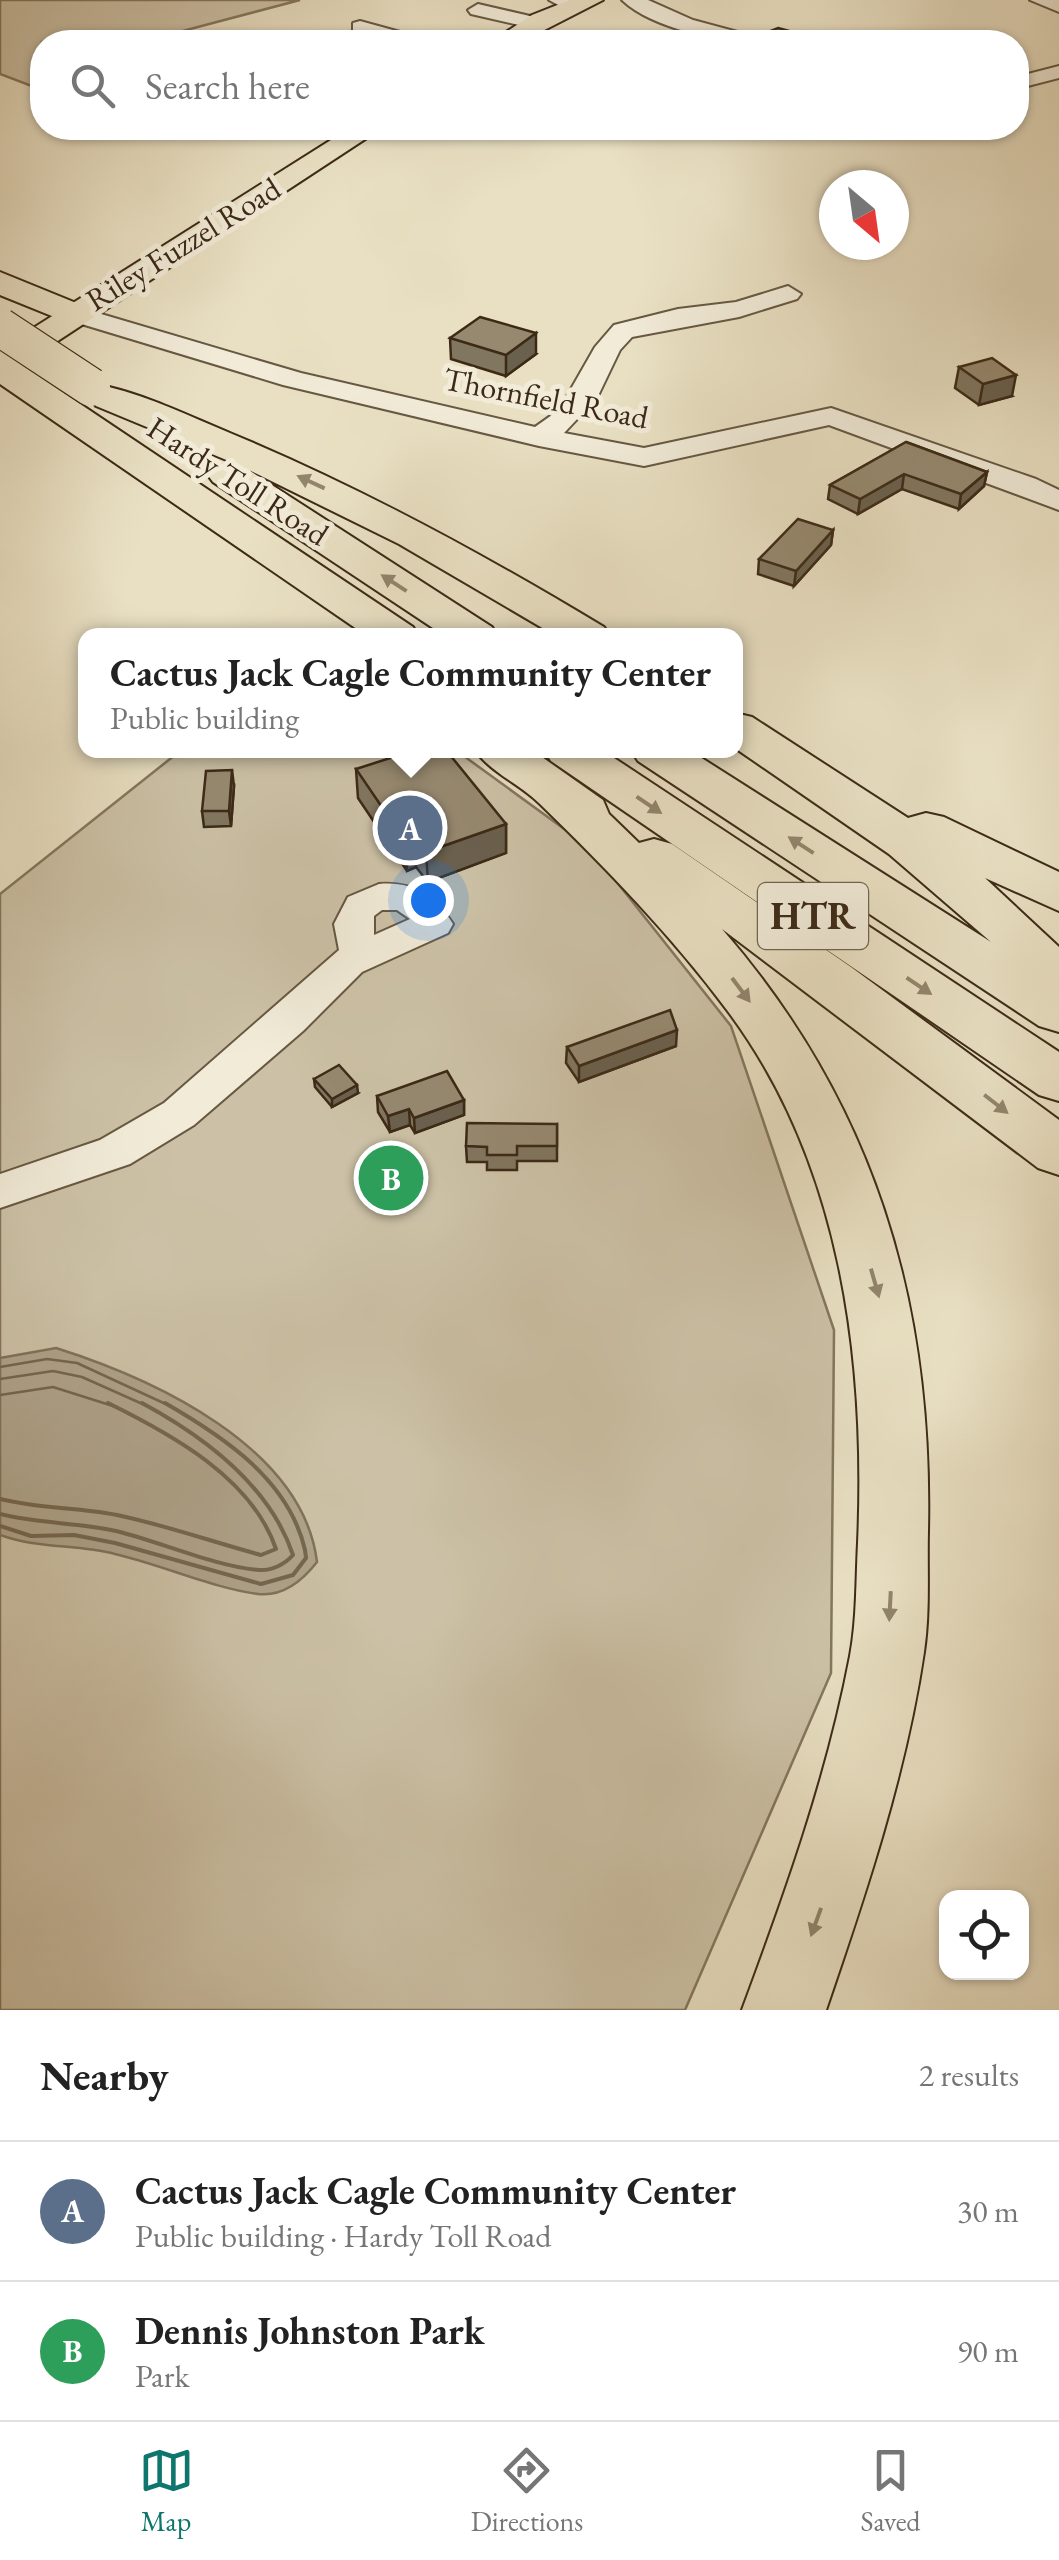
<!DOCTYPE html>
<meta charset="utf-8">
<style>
body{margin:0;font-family:"EB Garamond",serif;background:#f6f6f6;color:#222}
.controls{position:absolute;right:30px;bottom:30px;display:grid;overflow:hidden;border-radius:20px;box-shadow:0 2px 8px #0004}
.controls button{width:90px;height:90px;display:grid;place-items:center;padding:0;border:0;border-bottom:2px solid #e0e0e0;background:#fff;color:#222;font:50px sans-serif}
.compass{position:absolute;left:819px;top:170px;width:90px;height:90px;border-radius:50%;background:#fff;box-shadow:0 2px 8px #0004;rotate:151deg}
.you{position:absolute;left:428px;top:900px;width:35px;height:35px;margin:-25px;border:8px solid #fff;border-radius:50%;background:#1a73e8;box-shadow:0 0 0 15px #1a73e833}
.badge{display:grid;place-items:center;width:65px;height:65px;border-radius:50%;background:#0f766e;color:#fff;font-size:32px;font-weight:700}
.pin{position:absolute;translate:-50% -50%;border:5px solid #fff;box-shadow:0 2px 10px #0006}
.popup{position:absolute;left:78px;top:628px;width:665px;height:130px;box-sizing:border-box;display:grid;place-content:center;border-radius:20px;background:#fff;filter:drop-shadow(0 2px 8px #0005);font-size:32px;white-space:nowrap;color:#767676}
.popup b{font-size:38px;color:#222}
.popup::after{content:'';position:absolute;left:50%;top:100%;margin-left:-20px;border:20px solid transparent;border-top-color:#fff}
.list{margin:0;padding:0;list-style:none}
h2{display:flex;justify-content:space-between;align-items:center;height:130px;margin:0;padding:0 40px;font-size:42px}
h2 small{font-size:32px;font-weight:400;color:#767676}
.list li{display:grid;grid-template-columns:65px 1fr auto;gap:30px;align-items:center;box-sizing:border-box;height:140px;padding:0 40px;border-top:2px solid #e0e0e0}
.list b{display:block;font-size:38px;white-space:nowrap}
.list p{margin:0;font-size:32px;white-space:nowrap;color:#767676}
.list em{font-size:32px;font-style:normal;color:#767676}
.icon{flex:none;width:55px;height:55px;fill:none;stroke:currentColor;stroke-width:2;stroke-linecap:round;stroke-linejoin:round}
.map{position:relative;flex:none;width:1059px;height:2010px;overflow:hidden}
.search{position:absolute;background:#fff;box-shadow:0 2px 8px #0004;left:30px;right:30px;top:30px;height:110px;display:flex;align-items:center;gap:25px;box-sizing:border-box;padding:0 35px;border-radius:40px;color:#767676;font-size:38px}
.sheet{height:410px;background:#fff}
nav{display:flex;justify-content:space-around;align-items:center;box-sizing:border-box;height:140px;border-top:2px solid #e0e0e0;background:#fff;font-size:28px;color:#767676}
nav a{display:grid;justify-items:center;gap:5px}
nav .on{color:#0f766e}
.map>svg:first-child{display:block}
.green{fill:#ccc1a6;stroke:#84765e;stroke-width:2.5}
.water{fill:#aea289;stroke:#80725b;stroke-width:2.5}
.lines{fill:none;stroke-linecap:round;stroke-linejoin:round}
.shore-far1{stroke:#756650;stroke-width:2.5}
.shore{stroke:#756650;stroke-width:4}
.minor-casing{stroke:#675842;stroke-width:4}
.major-casing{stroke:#3c2a17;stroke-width:4}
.highway-casing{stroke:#3c2a17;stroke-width:4}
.minor{fill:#f1ebd8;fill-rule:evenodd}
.major{fill:#e9e0c3;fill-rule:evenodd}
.highway{fill:#e9e0c3;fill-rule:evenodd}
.highway-bridge-casing{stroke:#3c2a17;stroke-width:40;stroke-linecap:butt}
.highway-bridge{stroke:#e9e0c3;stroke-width:38}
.wall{fill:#817660;stroke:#3c2a17;stroke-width:2.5}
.shaded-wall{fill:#69604e;stroke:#3c2a17;stroke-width:2.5}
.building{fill:#968970;stroke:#3c2a17;stroke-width:2.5}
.oneway{fill:#92856d}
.labels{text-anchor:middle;stroke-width:10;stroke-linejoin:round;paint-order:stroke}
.far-street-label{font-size:32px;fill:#3c2a17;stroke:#f1ebd8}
.shield{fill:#f1ebd8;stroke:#726451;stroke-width:2.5}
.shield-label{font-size:38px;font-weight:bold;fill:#3c2a17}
</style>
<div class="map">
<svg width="1059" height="2010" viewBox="0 0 1059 2010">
<rect width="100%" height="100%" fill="#e9e0c3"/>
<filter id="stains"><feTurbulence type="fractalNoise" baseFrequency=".002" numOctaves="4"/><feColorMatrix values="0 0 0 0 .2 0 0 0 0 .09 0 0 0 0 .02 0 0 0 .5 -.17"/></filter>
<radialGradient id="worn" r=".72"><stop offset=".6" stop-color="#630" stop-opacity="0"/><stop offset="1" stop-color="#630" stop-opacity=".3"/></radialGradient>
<!-- green -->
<g class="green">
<path d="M0 0H300L171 34 187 42H42V90L0 74Z"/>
<path d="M180 751H457L589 847 731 1026 834 1330 831 1673 685 2010H0V894Z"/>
</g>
<!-- water -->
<path class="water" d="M56 1348C154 1379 303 1447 317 1562 303 1580 284 1597 258 1594 216 1589 159 1564 115 1554 76 1544 38 1549 0 1535V1358Z"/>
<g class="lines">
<!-- shore-far1 -->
<g class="shore-far1">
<path d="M0 1367 47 1359 77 1363 170 1406"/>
<path d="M0 1379 53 1371 82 1377 147 1406"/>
<path d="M0 1395 53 1387 113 1406"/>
</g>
<!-- shore -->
<g class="shore">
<path d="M0 1499C39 1509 77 1507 117 1515 165 1525 213 1542 261 1555L276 1549C252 1478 171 1434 108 1403"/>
<path d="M0 1514C38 1524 77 1522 116 1531 158 1541 217 1567 259 1570 272 1571 285 1564 293 1555 270 1486 205 1437 142 1403"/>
<path d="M0 1526 31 1536 74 1535 115 1543 261 1584 293 1575 306 1558 305 1550C289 1480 224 1437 165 1403"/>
</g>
<defs>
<g id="minor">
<path d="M549 0H571L572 1 562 7Z"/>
<path d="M622 0H648L693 20 775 42C732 45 655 31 622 0Z"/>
<path d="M1030 0H1059V12Z"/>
<path d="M478 4 543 19 546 23 536 29 471 14 468 10Z"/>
<path d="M360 21 422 38 425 42H394L353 31V23Z"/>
<path d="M1059 66V78L1016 89V77Z"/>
<path d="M788 286 801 294 797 299 739 317 632 337 620 350 597 398 564 433 644 448 831 408 1036 479 1059 490V510L829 425 644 466 539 446 283 385 65 319 61 314 74 306 301 373 535 427 559 410 595 347 614 325 678 309 736 302Z"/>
<path d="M379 884C413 881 436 896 453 924L448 933 362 972 303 1031 194 1125 130 1164 0 1208V1174L100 1140 164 1103 339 950 334 924 348 897ZM382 910H397L410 919 374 935V916Z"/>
</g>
<g id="major">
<path d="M570 0H603L521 42H491L532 15Z"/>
<path d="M350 128H382L12 371 0 374V349Z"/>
</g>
<g id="highway">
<path d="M0 272 86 307 92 314 86 321 74 325 0 295Z"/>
<path d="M0 356 13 359 413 627 419 636H367L0 384Z"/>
<path d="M109 387C151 397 191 417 230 433 360 487 483 554 604 627L610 636H556L399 544 247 469 492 627 498 636H445L213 482 207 474 213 466 236 464 96 406 90 398 96 390Z"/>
<path d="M735 713 752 717 908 818 926 813 944 817 1059 872V911L985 878 1059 947V1032L1039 1026 638 761 631 750H689L991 942 889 854 735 748Z"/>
<path d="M475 750H532L603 800 609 814 639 843 654 839 672 844 851 967 1059 1120V1175L1038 1168 722 929C874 1104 933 1301 928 1531 927 1571 930 1612 924 1652 906 1774 866 1893 826 2010H742C785 1894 827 1777 850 1656 857 1619 856 1580 858 1543 866 1357 841 1162 727 1010 671 935 606 868 539 803 520 784 491 773 475 750Z"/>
<path d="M544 750H602L1059 1052V1101L1039 1095 551 761Z"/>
</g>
</defs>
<!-- minor casing -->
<use href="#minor" class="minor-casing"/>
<!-- major casing -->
<use href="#major" class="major-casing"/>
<!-- highway casing -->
<use href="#highway" class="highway-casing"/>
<!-- minor -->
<use href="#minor" class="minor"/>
<!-- major -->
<use href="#major" class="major"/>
<!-- highway -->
<use href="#highway" class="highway"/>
<defs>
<path id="highway-bridge" d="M0 327 91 387"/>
</defs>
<!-- highway-bridge casing -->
<use href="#highway-bridge" class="highway-bridge-casing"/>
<!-- highway-bridge -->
<use href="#highway-bridge" class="highway-bridge"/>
</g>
<!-- wall -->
<g class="wall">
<path d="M450 338 536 354 506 376 451 359Z"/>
<path d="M959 367 1012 396 979 405 955 388Z"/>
<path d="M906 442 987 472 984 486 959 509 902 489 858 514 828 499 830 485Z"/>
<path d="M833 530 831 545 794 586 758 574 759 559Z"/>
<path d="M356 769 506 824V853L428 882 416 867 407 871 358 798Z"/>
<path d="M234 786 231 826 204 827 202 811Z"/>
<path d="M676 1046 579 1082 566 1063 567 1047Z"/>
<path d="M314 1079 358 1093 332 1107 315 1087Z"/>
<path d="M377 1096 464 1100V1115L415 1133 410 1125 390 1132 378 1112Z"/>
<path d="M557 1124V1161H517V1170H487V1162H467L466 1146Z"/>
</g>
<!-- shaded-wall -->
<g class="shaded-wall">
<path d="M536 333V354L506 376V355Z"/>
<path d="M1016 375 1012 396 979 405 983 384Z"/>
<path d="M987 472 984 486 959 509 961 494Z"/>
<path d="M904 474 902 489 858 514 860 499Z"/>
<path d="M833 530 831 545 794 586 796 571Z"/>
<path d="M232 770 234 786 231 826 229 811Z"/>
<path d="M506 824V853L428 882 426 852Z"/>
<path d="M415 838 416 867 407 871 405 841Z"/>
<path d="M677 1030 676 1046 579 1082V1066Z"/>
<path d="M357 1085 358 1093 332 1107V1099Z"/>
<path d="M464 1100V1115L415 1133 414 1118Z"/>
<path d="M409 1109 410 1125 390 1132 388 1116Z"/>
</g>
<!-- building -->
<g class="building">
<path d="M778 28 830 42H742Z"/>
<path d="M480 317 536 333 506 355 450 338Z"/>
<path d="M992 358 1016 375 983 384 959 367Z"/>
<path d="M906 442 987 472 961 494 904 474 860 499 830 485Z"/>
<path d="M798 519 833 530 796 571 759 559Z"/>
<path d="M415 750H446L506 824 426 852 415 838 405 841 356 769Z"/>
<path d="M232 770 229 811H202L206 771Z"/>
<path d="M670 1010 677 1030 579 1066 567 1047Z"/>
<path d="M339 1065 357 1085 332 1099 314 1079Z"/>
<path d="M447 1071 464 1100 414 1118 409 1109 388 1116 377 1096Z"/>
<path d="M467 1123 557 1124V1146H517V1155H487V1147L466 1146Z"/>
</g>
<!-- one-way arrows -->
<defs><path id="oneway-solid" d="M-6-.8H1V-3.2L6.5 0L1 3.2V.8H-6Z" transform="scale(2.5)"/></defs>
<g class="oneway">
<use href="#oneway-solid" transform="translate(311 482) rotate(-155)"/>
<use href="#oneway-solid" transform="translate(394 583) rotate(-147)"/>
<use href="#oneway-solid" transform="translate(649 805) rotate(34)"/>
<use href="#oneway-solid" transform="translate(801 845) rotate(-147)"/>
<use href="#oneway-solid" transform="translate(919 986) rotate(34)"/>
<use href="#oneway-solid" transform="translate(741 990) rotate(53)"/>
<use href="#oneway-solid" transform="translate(996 1104) rotate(38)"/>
<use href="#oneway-solid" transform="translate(875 1283) rotate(74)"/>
<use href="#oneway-solid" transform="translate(890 1606) rotate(93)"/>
<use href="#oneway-solid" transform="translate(816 1922) rotate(110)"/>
</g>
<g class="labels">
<!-- far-street labels -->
<g class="far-street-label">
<text transform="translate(183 244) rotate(-32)" y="11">Riley Fuzzel Road</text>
<text transform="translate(546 398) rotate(11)" y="11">Thornfield Road</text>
<text transform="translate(238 481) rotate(33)" y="11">Hardy Toll Road</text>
</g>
<!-- shield labels -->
<rect class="shield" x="758" y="883" width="110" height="66" rx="8"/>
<g class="shield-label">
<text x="813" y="929">HTR</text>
</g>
</g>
<rect width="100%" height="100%" filter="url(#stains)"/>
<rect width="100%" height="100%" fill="url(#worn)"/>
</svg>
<div class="controls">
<button><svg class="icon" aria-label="locate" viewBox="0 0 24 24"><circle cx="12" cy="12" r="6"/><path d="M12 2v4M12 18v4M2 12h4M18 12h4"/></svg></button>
</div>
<svg class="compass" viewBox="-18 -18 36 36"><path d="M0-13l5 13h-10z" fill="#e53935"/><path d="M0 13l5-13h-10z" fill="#767676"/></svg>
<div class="you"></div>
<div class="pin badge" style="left:410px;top:828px;background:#5c6f8a">A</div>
<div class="popup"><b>Cactus Jack Cagle Community Center</b>Public building</div>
<div class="pin badge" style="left:391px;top:1178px;background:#2e9e5b">B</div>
<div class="search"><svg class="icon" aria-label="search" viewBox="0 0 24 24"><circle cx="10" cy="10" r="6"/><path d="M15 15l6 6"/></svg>Search here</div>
</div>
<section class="sheet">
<h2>Nearby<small>2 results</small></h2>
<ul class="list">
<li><span class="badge" style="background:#5c6f8a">A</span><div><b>Cactus Jack Cagle Community Center</b><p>Public building · Hardy Toll Road</p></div><em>30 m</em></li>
<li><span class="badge" style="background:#2e9e5b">B</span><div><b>Dennis Johnston Park</b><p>Park</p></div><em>90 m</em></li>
</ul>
</section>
<nav>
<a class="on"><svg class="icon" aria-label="map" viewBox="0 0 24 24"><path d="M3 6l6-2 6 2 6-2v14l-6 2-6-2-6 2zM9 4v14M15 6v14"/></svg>Map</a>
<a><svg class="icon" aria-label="directions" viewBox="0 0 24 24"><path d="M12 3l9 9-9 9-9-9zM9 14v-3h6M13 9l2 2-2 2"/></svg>Directions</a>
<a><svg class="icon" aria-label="saved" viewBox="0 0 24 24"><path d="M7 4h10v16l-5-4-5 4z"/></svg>Saved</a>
</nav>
